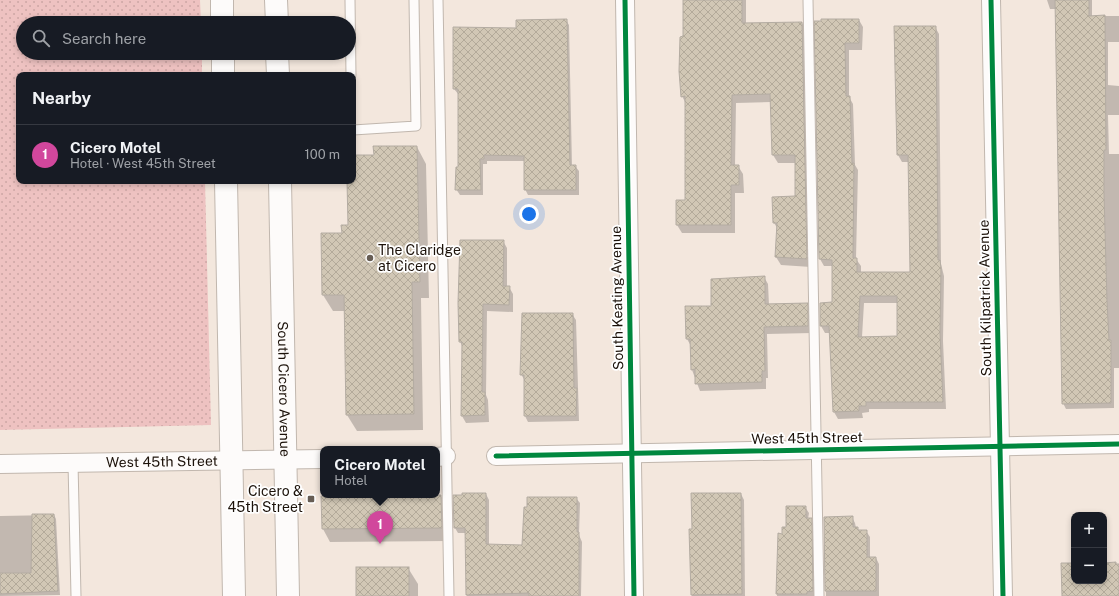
<!DOCTYPE html>
<meta charset="utf-8">
<style>
body{margin:0;font-family:"Public Sans",sans-serif;background:#242831;color:#f1f3f6}
.controls{position:absolute;right:12px;bottom:12px;display:grid;overflow:hidden;border-radius:8px;box-shadow:0 2px 6px #0003}
.controls button{width:36px;height:36px;display:grid;place-items:center;padding:0;border:0;border-bottom:1px solid #363941;background:#171b24;color:#f1f3f6;font:20px sans-serif}
.you{position:absolute;left:529px;top:214px;width:14px;height:14px;margin:-10px;border:3px solid #fff;border-radius:50%;background:#1a73e8;box-shadow:0 0 0 6px #1a73e833}
.badge{display:grid;place-items:center;width:26px;height:26px;border-radius:50%;background:#ea580c;color:#fff;font-size:13px;font-weight:700}
.pin{position:absolute;translate:-50% -33px;filter:drop-shadow(0 1px 2px #0008)}
.pin::after{content:'';position:absolute;top:21px;width:14px;height:12px;background:inherit;clip-path:polygon(0 0,100% 0,50% 100%)}
.popup{position:absolute;left:320px;top:446px;width:120px;height:52px;box-sizing:border-box;display:grid;place-content:center;border-radius:8px;background:#171b24;filter:drop-shadow(0 1px 3px #0005);font-size:13px;white-space:nowrap;color:#9ea1a6}
.popup b{font-size:15px;color:#f1f3f6}
.popup::after{content:'';position:absolute;left:50%;top:100%;margin-left:-8px;border:8px solid transparent;border-top-color:#171b24}
.list{margin:0;padding:0;list-style:none}
h2{display:flex;justify-content:space-between;align-items:center;height:52px;margin:0;padding:0 16px;font-size:17px}
h2 small{font-size:13px;font-weight:400;color:#9ea1a6}
.list li{display:grid;grid-template-columns:26px 1fr auto;gap:12px;align-items:center;box-sizing:border-box;height:60px;padding:0 16px;border-top:1px solid #363941}
.list b{display:block;font-size:15px;white-space:nowrap}
.list p{margin:0;font-size:13px;white-space:nowrap;color:#9ea1a6}
.list em{font-size:13px;font-style:normal;color:#9ea1a6}
.icon{flex:none;width:22px;height:22px;fill:none;stroke:currentColor;stroke-width:2;stroke-linecap:round;stroke-linejoin:round}
.map{position:relative;flex:none;width:1119px;height:596px;overflow:hidden}
.search{position:absolute;background:#171b24;box-shadow:0 2px 6px #0003;left:16px;top:16px;width:340px;height:44px;display:flex;align-items:center;gap:10px;box-sizing:border-box;padding:0 14px;border-radius:22px;color:#9ea1a6;font-size:15px}
.panel{position:absolute;background:#171b24;box-shadow:0 2px 6px #0003;left:16px;top:72px;width:340px;height:112px;border-radius:8px}
.map>svg:first-child{display:block}
.grass{fill:url(#grass-dots)}
.shadow{fill:#0003;fill-rule:evenodd}
.building{fill:url(#building-cross-hatch);stroke:#b4aca2;fill-rule:evenodd}
.lines{fill:none;stroke-linecap:round;stroke-linejoin:round}
.lane-casing{stroke:#c1b7ae;stroke-width:11}
.street-casing{stroke:#c1b7ae;stroke-width:20}
.primary-casing{stroke:#c1b7ae;stroke-width:24}
.lane{stroke:#fdfbfa;stroke-width:9}
.street{stroke:#fdfbfa;stroke-width:18}
.primary{stroke:#fdfbfa;stroke-width:22}
.cycleway-casing{stroke:#fff;stroke-width:8}
.cycleway{stroke:#00873e;stroke-width:5}
.poi-dot{fill:#675d54;stroke:#fff;stroke-width:1.5}
.labels{text-anchor:middle;stroke-width:3.5;stroke-linejoin:round;paint-order:stroke}
.poi-label{font-size:14px;fill:#1c120a;stroke:#fff;text-anchor:start}
.street-label{font-size:14px;fill:#1c120a;stroke:#fff}
</style>
<div class="map">
<svg width="1119" height="596" viewBox="0 0 1119 596">
<defs>
<pattern id="grass-dots" width="8" height="8" patternUnits="userSpaceOnUse"><rect width="8" height="8" fill="#eec2c1"/><path d="M2 2h.1M6 6h.1" fill="none" stroke="#cca6a4" stroke-width="1.8" stroke-linecap="round"/></pattern>
<pattern id="building-cross-hatch" width="8" height="8" patternUnits="userSpaceOnUse"><rect width="8" height="8" fill="#d1c7b5"/><path d="M0 0l8 8M0 8l8-8" fill="none" stroke="#b3aa9a"/></pattern>
</defs>
<rect width="100%" height="100%" fill="#f3e7dd"/>
<!-- grass -->
<path class="grass" d="M0 0H200L201 23H23V53H202V75H19V181H205L211 425 0 430Z"/>
<!-- shadow -->
<g class="shadow">
<path d="M684 0H746V24L802 23 807 31 811 267 781 265 776 257 778 229 774 223 796 197V163H778L773 155 771 102 736 103 735 166H738L743 174 744 193H735V233H682L677 225V201H686V104L682 96Z"/>
<path d="M1047 0H1092V16H1119V42H1108V85L1119 86V115H1108L1109 154H1119V368H1114V408L1066 409 1063 403 1056 9H1050Z"/>
<path d="M566 20 569 25 572 166H575L579 171V195H528L525 189V161H487V164H483V195H460L456 189 459 168V95L454 89V28L517 29Z"/>
<path d="M859 20 863 27 862 50H849V97L853 104 855 165 858 170 856 259 861 266V273H911L909 162H902L898 155 895 27H935L939 34 941 264 944 276 943 341 946 409H869V412L862 413 863 418 838 419 834 412 831 333H825L821 326 833 303V266H824L820 259 815 22ZM864 303H898V337H862Z"/>
<path d="M417 147 426 164 429 298H421L423 430 357 431 347 415 345 311H333L323 295 343 234 349 226 348 181H353V156H375Z"/>
<path d="M503 241 507 248V287H509L513 294V312L487 311 486 395 488 400 489 422 466 423 462 416 463 347 460 342Z"/>
<path d="M764 277 768 284 769 305 807 304 811 311 812 333 767 334 768 378H766V389L700 391 692 370 691 346 687 339 712 307Z"/>
<path d="M572 314 576 320 579 421 528 422 525 416V381L521 374Z"/>
<path d="M486 494 489 500V545L523 546 576 498 580 503 579 535 582 542 581 596H467L466 533H458L455 528Z"/>
<path d="M741 494 744 500 745 596H692L690 557Z"/>
<path d="M441 496 448 510 449 541 330 542 323 529 322 497Z"/>
<path d="M805 507 809 513 808 519H811L814 525 816 596H777L779 535H783L787 528Z"/>
<path d="M54 515 56 519 60 595 0 596V516Z"/>
<path d="M852 517 855 523 856 528 859 531H866L870 537V558H876L879 564V596H826L825 518Z"/>
<path d="M408 568 418 584V596H357Z"/>
</g>
<!-- building -->
<g class="building">
<path d="M683 0H742V23L802 22 807 259 775 257 777 223H773L772 197 795 196V155H772L770 94 732 95 731 165H739V185H731V225H676V200H685V96L681 97 679 71 680 37 683 36Z"/>
<path d="M1055 0H1089V16L1105 15 1106 150H1104V193L1107 301 1109 340H1111V403L1062 404Z"/>
<path d="M567 19 570 165H576V190H524V156L484 155V159H480L481 190H455L456 167H458V89H453V27L516 28V20Z"/>
<path d="M821 19H859V43H845L846 96H850L852 163H854L853 258H857V272H910L908 155H897L894 26H936L938 260H940L941 268 940 333 943 402H866V406H859V411L833 412 829 326H820V303L832 302V260L819 259 814 21H821ZM860 296H897V336L858 337Z"/>
<path d="M373 146H417L420 282H412L414 414 346 415 344 295H322L321 233H342L341 225H348L347 181H353V155H374Z"/>
<path d="M460 240H504L503 286H510L509 305 483 304 482 392H485V415L461 416 462 342H459L458 303Z"/>
<path d="M765 276V304L808 303V326L764 327 765 371H762V382L695 384V369L691 370 690 339H686L685 306H711V279Z"/>
<path d="M522 313H573L574 388H577L576 416H524V375H520Z"/>
<path d="M462 493H486V544L522 545 524 507H527V497H577V532H579V596H529V593L466 595 465 528H454L453 495H462Z"/>
<path d="M691 493H741L742 594 691 595 689 529H692Z"/>
<path d="M441 495 442 528 322 529 321 496Z"/>
<path d="M786 506H806V518H812L813 591 807 592V594H776L778 533 782 534V527H786Z"/>
<path d="M32 514H54L58 591 0 594V573H31Z"/>
<path d="M853 516V527H858V530H867V557H876V591H825L824 517Z"/>
<path d="M1116 562V564H1119V596H1062L1061 563H1074V581H1104V563Z"/>
<rect x="356" y="567" width="53" height="29"/>
</g>
<g class="lines">
<defs>
<g id="lane">
<path d="M350 0 351 75"/>
<path d="M438 0 449 596"/>
<path d="M808 0 819 596"/>
<path d="M353 130 416 126 414 0"/>
<path d="M73 463 76 596"/>
</g>
<g id="street">
<path d="M625 0 634 596"/>
<path d="M991 0 1003 596"/>
<path d="M496 456 1119 444"/>
<path d="M437 457 446 456"/>
<path id="s1" d="M0 464 323 459"/>
</g>
<g id="primary">
<path d="M222 0V23"/>
<path d="M276 0 277 23"/>
<path d="M223 53V75"/>
<path d="M277 53 278 75"/>
<path d="M226 181 234 596"/>
<path id="s2" d="M280 181 288 596"/>
</g>
</defs>
<!-- lane casing -->
<use href="#lane" class="lane-casing"/>
<!-- street casing -->
<use href="#street" class="street-casing"/>
<!-- primary casing -->
<use href="#primary" class="primary-casing"/>
<!-- lane -->
<use href="#lane" class="lane"/>
<!-- street -->
<use href="#street" class="street"/>
<!-- primary -->
<use href="#primary" class="primary"/>
<defs>
<g id="cycleway">
<path d="M625 0 634 596"/>
<path d="M991 0 1003 596"/>
<path d="M496 456 1119 444"/>
</g>
</defs>
<!-- cycleway casing -->
<use href="#cycleway" class="cycleway-casing"/>
<!-- cycleway -->
<use href="#cycleway" class="cycleway"/>
</g>
<!-- markers -->
<g class="poi-dot">
<circle cx="370" cy="258" r="4"/>
<rect x="307" y="495" width="8" height="8" rx="2"/>
</g>
<g class="labels">
<!-- poi labels -->
<g class="poi-label">
<text x="378" y="255">The Claridge<tspan x="378" dy="16">at Cicero</tspan></text>
<text x="303" y="496" text-anchor="end">Cicero &amp;<tspan x="303" dy="16">45th Street</tspan></text>
</g>
<!-- street labels -->
<g class="street-label">
<text transform="translate(617 298) rotate(-91)" y="5">South Keating Avenue</text>
<text transform="translate(985 298) rotate(-91)" y="5">South Kilpatrick Avenue</text>
<text dy="5" stroke="none"><textPath href="#s2" startOffset="208">South Cicero Avenue</textPath></text>
<text transform="translate(807 438) rotate(-1)" y="5">West 45th Street</text>
<text dy="5" stroke="none"><textPath href="#s1" startOffset="162">West 45th Street</textPath></text>
</g>
</g>
</svg>
<div class="controls">
<button>+</button>
<button>−</button>
</div>
<div class="you"></div>
<div class="pin badge" style="left:380px;top:544px;background:#d1479c">1</div>
<div class="popup"><b>Cicero Motel</b>Hotel</div>
<div class="search"><svg class="icon" aria-label="search" viewBox="0 0 24 24"><circle cx="10" cy="10" r="6"/><path d="M15 15l6 6"/></svg>Search here</div>
<section class="panel">
<h2>Nearby<small></small></h2>
<ul class="list">
<li><span class="badge" style="background:#d1479c">1</span><div><b>Cicero Motel</b><p>Hotel · West 45th Street</p></div><em>100 m</em></li>
</ul>
</section>
</div>
